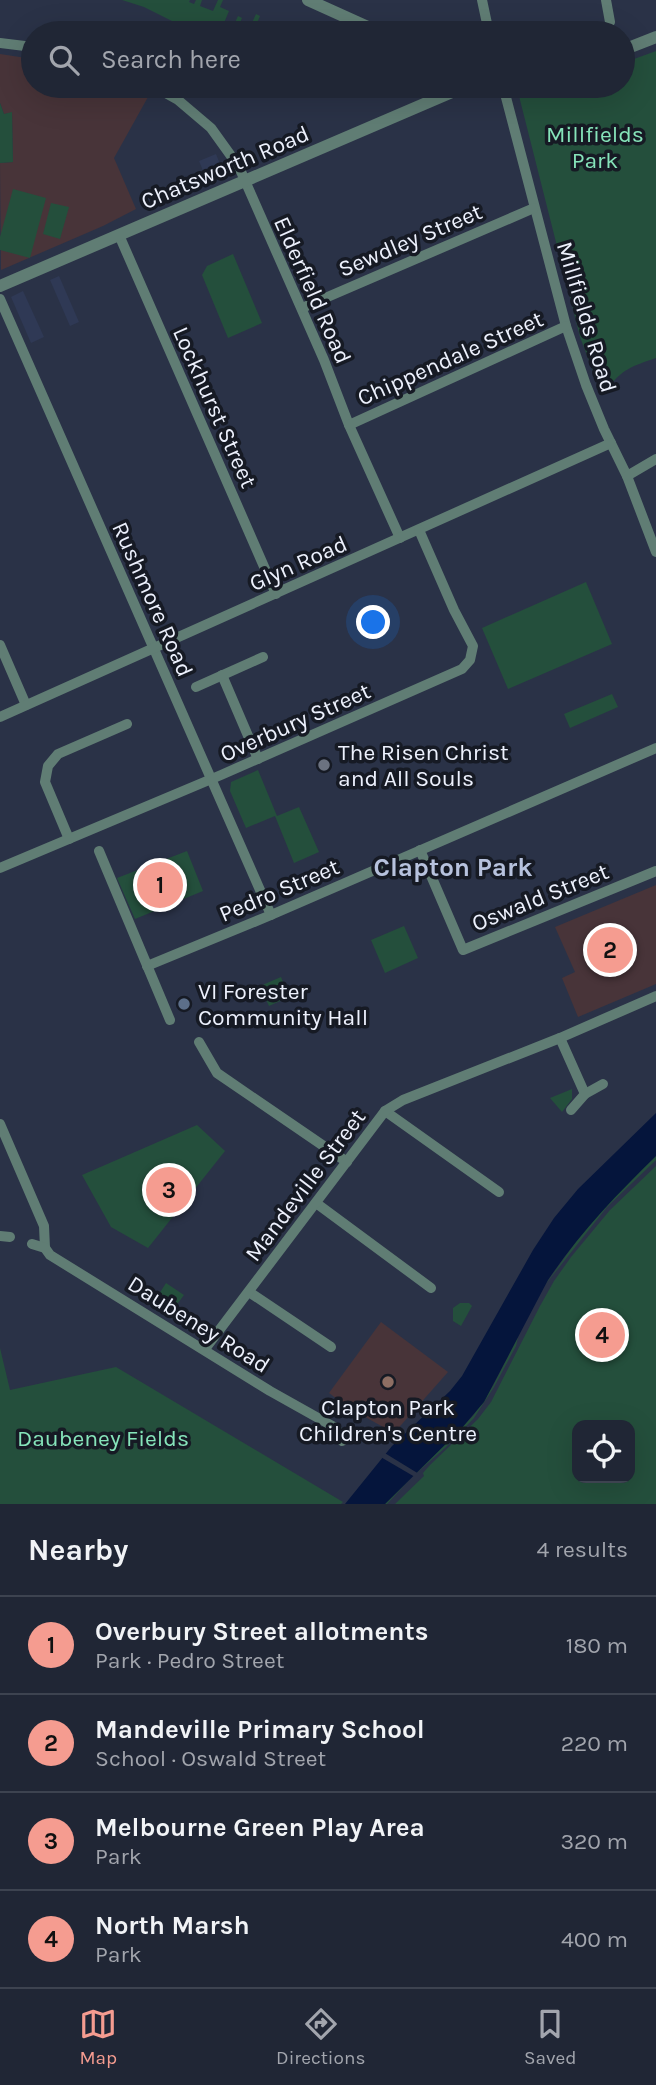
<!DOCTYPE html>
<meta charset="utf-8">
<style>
body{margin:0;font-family:Karla,sans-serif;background:#2d3241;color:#f1f3f6}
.controls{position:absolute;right:21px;bottom:21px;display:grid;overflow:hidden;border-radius:14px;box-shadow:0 7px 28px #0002}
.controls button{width:63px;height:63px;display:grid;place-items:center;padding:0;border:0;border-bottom:2px solid #3d4350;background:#202635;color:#f1f3f6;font:35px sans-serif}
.you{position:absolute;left:374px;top:623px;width:24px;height:24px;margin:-18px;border:5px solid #fff;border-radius:50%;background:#1a73e8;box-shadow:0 0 0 10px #1a73e833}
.badge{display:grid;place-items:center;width:46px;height:46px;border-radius:50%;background:#f59c90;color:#111;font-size:23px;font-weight:700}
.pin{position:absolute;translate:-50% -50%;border:4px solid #fff;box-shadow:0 2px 7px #0006}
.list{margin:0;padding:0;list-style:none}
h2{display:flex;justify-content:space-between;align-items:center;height:91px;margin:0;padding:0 28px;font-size:30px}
h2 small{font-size:23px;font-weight:400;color:#a2a5ad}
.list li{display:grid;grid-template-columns:46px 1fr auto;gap:21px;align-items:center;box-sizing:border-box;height:98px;padding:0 28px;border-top:2px solid #3d4350}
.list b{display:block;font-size:26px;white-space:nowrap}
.list p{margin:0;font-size:23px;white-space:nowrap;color:#a2a5ad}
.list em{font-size:23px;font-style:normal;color:#a2a5ad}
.icon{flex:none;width:38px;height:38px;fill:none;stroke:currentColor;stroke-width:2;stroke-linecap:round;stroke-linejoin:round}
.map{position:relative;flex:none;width:656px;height:1504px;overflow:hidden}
.search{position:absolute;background:#202635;box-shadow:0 7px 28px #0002;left:21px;right:21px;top:21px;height:77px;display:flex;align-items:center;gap:18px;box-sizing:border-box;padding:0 24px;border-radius:38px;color:#a2a5ad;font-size:26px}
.sheet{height:483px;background:#202635}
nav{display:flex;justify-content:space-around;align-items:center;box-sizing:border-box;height:98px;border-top:2px solid #3d4350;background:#202635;font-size:19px;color:#a2a5ad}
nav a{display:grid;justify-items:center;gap:4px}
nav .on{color:#f59c90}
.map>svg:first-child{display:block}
.built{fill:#2f3955}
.education{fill:#483439}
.green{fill:#244f3c;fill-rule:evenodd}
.water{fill:#05153c}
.pier{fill:#2a3247}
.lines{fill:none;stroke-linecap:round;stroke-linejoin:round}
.minor{stroke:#607d74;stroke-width:10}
.tertiary{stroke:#607d74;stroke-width:12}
.worship-dot{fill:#6b7280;stroke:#161a24;stroke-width:2.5}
.service-dot{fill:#5c6f8a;stroke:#161a24;stroke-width:2.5}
.education-dot{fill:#8d6e63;stroke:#161a24;stroke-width:2.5}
.labels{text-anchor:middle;stroke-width:7;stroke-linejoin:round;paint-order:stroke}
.park-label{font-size:23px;fill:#86e4ba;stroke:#161a24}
.street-label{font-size:23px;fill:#edf1fd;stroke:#161a24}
.poi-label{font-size:23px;fill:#edf1fd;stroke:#161a24;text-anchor:start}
.quarter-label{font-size:26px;font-weight:bold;fill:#b7c2dd;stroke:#161a24}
</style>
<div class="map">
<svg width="656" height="1504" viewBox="0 0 656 1504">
<rect width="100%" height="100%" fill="#2a3247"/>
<!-- built -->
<g class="built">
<path d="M216 154 222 169 220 172 206 178 199 161Z"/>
<path d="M59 276 79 322 70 326 50 280Z"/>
<path d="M23 291 44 337 31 343 11 297Z"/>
</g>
<!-- education -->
<g class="education">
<path d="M0 54 33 59V86H125L148 97 114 158 136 209 103 226 1 270 0 163 13 162 12 113 4 114 0 103Z"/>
<path d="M656 885V984L578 1017 562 978 575 972 555 927Z"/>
<path d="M381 1322 448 1372 394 1433 349 1408 329 1393Z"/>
</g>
<!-- green -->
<g class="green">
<path d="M122 0H190L189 2 194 4 196 0H202L200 6 213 11 218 0H223L220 7 229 11 224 23 228 25 227 29 231 31 238 16 242 18 238 27 243 29 245 25 250 27 256 14 260 16 253 33H196L144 7Z"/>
<path d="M656 51V358C633 366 621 369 607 390L594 374 580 337 519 96 525 89 533 96 540 86H623V63Z"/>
<path d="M0 103 4 114 12 112 13 162 0 163Z"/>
<path d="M13 189 46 198 30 258 0 250V237Z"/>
<path d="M51 203 69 207 60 239 43 234Z"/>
<path d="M233 254 262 323 228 338 202 275 207 266Z"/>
<path d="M586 582 612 644 508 689 482 628Z"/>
<path d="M612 694 618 707 570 728 564 714Z"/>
<path d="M258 770 277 816 299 807 319 852 294 863 275 816 246 828 230 791 231 782Z"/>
<path d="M187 851 203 891 135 919 117 878Z"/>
<path d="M404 926 418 958 385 973 371 940Z"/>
<path d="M281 977 289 997 269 1006 260 986Z"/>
<path d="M572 1089V1099L562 1112 550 1098Z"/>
<path d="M197 1125 225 1151 148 1248 111 1227 82 1175Z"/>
<path d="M656 1156V1160L607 1207 545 1285 583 1232 605 1206Z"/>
<path d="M656 1166V1504H395L424 1476 423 1473 430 1465 478 1419 491 1402 540 1306 554 1281 571 1257 610 1210ZM577 1425H630V1478H577Z"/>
<path d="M166 1283 184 1295 175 1307 191 1319 187 1324 154 1302Z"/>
<path d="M460 1303H469L472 1306 461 1326 453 1321V1308Z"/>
<path d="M518 1337 516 1346 494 1387 474 1418 446 1447 412 1477 387 1504H385L473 1416 493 1386Z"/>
<path d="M0 1348 10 1390 116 1367 343 1502 341 1504H0Z"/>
</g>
<!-- water -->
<path class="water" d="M656 1113V1156C616 1195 579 1234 548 1280L484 1402 461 1429 385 1504H345L392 1446 450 1391 462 1376 533 1250 554 1218 578 1189Z"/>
<!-- pier -->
<path class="pier" d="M383 1452 419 1474 415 1477 379 1456Z"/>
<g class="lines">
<!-- minor -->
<g class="minor">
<path d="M482 0 489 33"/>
<path d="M606 0 610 22"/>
<path d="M612 31V33"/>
<path d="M0 43 33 47"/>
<path d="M153 86 178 100 211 128 239 167 324 360 349 425 400 538"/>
<path d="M503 86 566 326 586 385 604 429 627 476 656 552"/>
<path d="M119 235 276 594"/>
<path d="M0 299 271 915"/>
<path d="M302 308 534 208"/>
<path d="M349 425 566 326"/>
<path d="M627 476 656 459"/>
<path d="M0 645 26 705"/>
<path d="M222 675 258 759"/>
<path d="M196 687 263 657"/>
<path d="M0 717 611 443"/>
<path d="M69 839 45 782 48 766 58 754 127 724"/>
<path d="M420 850 463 950 656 871"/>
<path d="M99 851 170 1020"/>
<path d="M0 868 221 775 462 669 470 660 473 646 454 610 419 530"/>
<path d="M147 966 271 915 656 748"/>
<path d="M560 1038 585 1094"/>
<path d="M199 1042 217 1073 347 1162"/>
<path d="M571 1110 585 1094 603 1084"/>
<path d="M385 1111 499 1192"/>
<path d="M0 1124 44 1226 45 1248"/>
<path d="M316 1203 431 1288"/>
<path d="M0 1236 10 1237"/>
<path d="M32 1244 45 1248 50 1255 270 1391 336 1428 342 1441"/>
<path d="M249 1292 331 1347"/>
<path d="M205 1349 385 1111 403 1100 560 1038 656 996"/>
</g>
<!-- tertiary -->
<g class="tertiary">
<path d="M308 0 381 33"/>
<path d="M623 50 656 37"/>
<path d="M0 286 466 86"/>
</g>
</g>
<!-- markers -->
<circle class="worship-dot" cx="324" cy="765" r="7"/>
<circle class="service-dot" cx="184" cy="1004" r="7"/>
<circle class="education-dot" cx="388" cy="1382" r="7"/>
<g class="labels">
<!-- park labels -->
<g class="park-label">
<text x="595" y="142">Millfields<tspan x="595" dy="26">Park</tspan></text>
<text x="103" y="1446">Daubeney Fields</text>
</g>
<!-- street labels -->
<g class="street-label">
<text transform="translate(225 167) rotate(-23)" y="8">Chatsworth Road</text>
<text transform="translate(410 240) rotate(-23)" y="8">Sewdley Street</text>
<text transform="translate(313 290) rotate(66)" y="8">Elderfield Road</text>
<text transform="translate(587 317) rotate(73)" y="8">Millfields Road</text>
<text transform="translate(450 358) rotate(-24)" y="8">Chippendale Street</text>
<text transform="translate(215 407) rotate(66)" y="8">Lockhurst Street</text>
<text transform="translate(298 563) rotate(-24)" y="8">Glyn Road</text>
<text transform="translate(153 599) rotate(66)" y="8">Rushmore Road</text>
<text transform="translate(295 722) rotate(-24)" y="8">Overbury Street</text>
<text transform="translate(279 890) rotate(-23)" y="8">Pedro Street</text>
<text transform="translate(540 897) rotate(-22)" y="8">Oswald Street</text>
<text transform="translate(305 1185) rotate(-53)" y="8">Mandeville Street</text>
<text transform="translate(199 1324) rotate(32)" y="8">Daubeney Road</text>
</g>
<!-- poi labels -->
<g class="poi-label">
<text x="338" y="760">The Risen Christ<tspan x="338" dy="26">and All Souls</tspan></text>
<text x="198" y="999">VI Forester<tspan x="198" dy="26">Community Hall</tspan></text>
<text x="388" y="1415" text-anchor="middle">Clapton Park<tspan x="388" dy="26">Children's Centre</tspan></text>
</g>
<!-- quarter labels -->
<g class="quarter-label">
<text x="453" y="876">Clapton Park</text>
</g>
</g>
</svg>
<div class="controls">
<button><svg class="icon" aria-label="locate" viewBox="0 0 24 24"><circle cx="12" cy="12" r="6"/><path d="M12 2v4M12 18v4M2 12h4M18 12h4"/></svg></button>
</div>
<div class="you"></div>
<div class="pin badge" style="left:160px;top:885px">1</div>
<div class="pin badge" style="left:610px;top:950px">2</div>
<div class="pin badge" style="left:169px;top:1190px">3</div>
<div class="pin badge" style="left:602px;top:1335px">4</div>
<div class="search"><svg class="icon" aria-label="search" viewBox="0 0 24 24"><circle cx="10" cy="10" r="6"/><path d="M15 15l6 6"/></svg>Search here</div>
</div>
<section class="sheet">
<h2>Nearby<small>4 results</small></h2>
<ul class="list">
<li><span class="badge">1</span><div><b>Overbury Street allotments</b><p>Park · Pedro Street</p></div><em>180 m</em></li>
<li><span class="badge">2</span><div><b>Mandeville Primary School</b><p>School · Oswald Street</p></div><em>220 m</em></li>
<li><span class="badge">3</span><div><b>Melbourne Green Play Area</b><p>Park</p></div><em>320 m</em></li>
<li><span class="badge">4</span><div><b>North Marsh</b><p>Park</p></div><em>400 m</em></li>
</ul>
</section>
<nav>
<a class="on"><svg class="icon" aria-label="map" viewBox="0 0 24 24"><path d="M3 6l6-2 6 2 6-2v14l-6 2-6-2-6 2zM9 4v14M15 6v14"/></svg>Map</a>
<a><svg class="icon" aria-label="directions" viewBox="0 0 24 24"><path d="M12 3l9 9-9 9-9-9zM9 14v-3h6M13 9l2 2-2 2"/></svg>Directions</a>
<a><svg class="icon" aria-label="saved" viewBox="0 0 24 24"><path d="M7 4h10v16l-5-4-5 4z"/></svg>Saved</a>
</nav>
